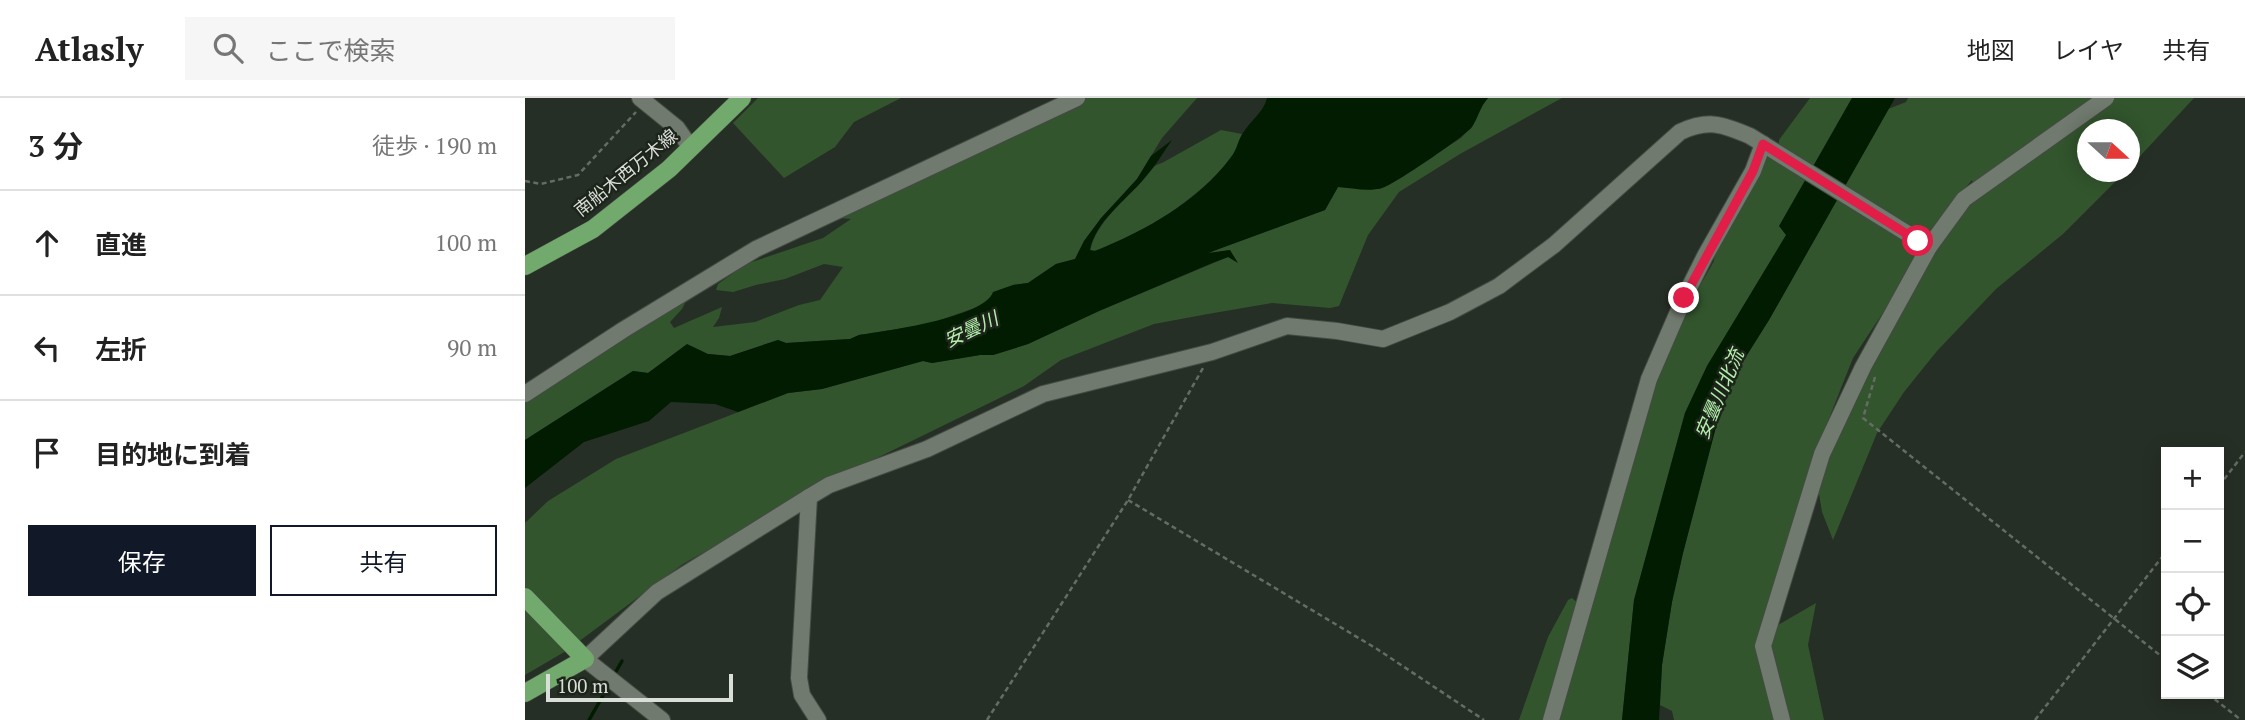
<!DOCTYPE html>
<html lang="ja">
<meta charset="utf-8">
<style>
body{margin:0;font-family:"PT Serif","Noto Sans JP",serif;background:#f6f6f6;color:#222}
.controls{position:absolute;right:21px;bottom:21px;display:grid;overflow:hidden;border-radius:0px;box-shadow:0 4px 18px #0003}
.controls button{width:63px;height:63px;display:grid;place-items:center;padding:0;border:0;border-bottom:2px solid #e0e0e0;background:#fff;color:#222;font:35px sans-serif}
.compass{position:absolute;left:1552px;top:21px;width:63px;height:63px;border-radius:50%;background:#fff;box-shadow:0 4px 18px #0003;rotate:111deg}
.scale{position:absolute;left:21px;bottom:18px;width:187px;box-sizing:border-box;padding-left:7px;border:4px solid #d9dfd8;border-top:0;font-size:19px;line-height:24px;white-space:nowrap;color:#d9dfd8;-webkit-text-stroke:5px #1d251b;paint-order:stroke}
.stop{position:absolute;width:21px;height:21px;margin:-16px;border:5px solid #e11d48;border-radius:50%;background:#fff}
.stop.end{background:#e11d48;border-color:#fff;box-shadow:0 2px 7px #0008}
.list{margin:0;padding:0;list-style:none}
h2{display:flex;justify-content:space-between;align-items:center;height:91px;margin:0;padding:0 28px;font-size:30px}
h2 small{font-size:23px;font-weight:400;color:#767676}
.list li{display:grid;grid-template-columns:46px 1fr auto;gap:21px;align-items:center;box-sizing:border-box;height:105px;padding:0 28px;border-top:2px solid #e0e0e0}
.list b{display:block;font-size:26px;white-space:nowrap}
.list em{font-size:23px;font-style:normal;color:#767676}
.actions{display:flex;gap:14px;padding:21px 28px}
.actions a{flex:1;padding:16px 0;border:2px solid #111827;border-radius:0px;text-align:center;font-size:24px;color:#111827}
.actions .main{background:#111827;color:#fff}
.icon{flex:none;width:38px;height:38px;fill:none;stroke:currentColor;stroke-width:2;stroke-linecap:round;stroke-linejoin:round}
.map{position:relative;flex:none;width:1720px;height:622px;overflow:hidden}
header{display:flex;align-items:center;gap:42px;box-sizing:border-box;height:98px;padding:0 35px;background:#fff;border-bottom:2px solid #e0e0e0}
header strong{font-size:33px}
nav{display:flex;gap:38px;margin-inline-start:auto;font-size:24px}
.search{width:490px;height:63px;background:#f6f6f6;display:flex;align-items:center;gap:18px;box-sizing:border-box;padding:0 24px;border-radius:0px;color:#767676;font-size:26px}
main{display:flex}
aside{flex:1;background:#fff}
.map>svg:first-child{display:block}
.green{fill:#32552d;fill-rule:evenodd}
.water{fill:#011c00}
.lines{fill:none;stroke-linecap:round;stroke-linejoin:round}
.stream{stroke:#011c00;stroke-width:3.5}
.minor-casing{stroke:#444b43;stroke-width:18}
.major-casing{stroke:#444b43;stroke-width:19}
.path{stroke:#646c63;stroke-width:2.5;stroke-dasharray:5 3.5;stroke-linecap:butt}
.minor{stroke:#707a6e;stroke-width:16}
.major{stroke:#72a96c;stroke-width:18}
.route{stroke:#e11d48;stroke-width:9}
.labels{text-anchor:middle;stroke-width:5;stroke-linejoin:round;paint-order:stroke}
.street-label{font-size:18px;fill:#d9dfd8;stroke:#1d251b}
.water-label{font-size:19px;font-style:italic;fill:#b3efab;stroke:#1d251b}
</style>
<header>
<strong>Atlasly</strong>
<div class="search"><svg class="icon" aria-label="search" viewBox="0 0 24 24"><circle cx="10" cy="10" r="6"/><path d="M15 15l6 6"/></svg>ここで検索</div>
<nav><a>地図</a><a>レイヤ</a><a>共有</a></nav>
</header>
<main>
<aside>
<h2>3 分<small>徒歩 · 190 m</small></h2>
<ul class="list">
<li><svg class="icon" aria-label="ahead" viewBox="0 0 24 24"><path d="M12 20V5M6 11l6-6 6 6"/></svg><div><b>直進</b></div><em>100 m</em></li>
<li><svg class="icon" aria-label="left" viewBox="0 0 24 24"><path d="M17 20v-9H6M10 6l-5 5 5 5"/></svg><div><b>左折</b></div><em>90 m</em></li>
<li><svg class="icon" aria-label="arrive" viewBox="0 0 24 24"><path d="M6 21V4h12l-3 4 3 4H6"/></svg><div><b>目的地に到着</b></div></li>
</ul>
<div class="actions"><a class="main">保存</a><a>共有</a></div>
</aside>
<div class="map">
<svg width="1720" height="622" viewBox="0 0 1720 622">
<rect width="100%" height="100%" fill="#262f25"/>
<!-- green -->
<g class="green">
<path d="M233 0H376L329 24 310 49 259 80 208 25Z"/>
<path d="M545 0H672L637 40 612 81 576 121 559 143 550 161 531 166 503 185 488 187 458 207 404 226 334 237 325 241 261 245 253 242 205 258 183 256 140 263 123 275 108 273 0 342V304L99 236 187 185 160 205 157 211 145 224 149 230 197 209 194 220 188 229 230 224 274 207 295 202 318 169 299 166 260 181 231 187 208 194 191 192 193 186 221 166 298 140 326 121 315 120Z"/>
<path d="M963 0H1037L935 56 874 94 843 137 814 208 805 210 747 205 683 216 629 226 536 262 499 288 309 381 158 466 41 553 0 577V425L23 403 91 361 263 295 297 291 398 263 407 265 455 257H468L503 246 574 213 703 159 705 152 682 156 693 151 800 112 813 89 855 91 936 40 947 28 955 10Z"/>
<path d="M1285 0H1327L1255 128 1262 137 1182 268 1160 315 1109 502 1097 622H994L1023 539 1043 502 1047 500 1062 513 1125 299 1157 220 1189 163 1190 151 1223 100 1239 61C1249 59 1254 52 1254 42Z"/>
<path d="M1383 0H1669L1605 69 1604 32H1562V74H1600L1538 136 1471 191 1412 253 1379 294 1352 335 1308 442 1297 414 1292 384 1302 354 1375 212 1359 213 1328 260 1297 338 1244 507 1236 524 1253 527 1291 505 1283 547 1299 622H1149L1147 613 1135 607 1137 567 1147 504 1158 455 1192 325 1210 276 1244 222 1363 11 1381 4ZM1447 82 1449 90 1397 164 1385 149 1395 137 1403 135Z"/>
<path d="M696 32 717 36C714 42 712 50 709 56 690 88 602 151 565 153 571 124 599 103 617 83 624 75 627 67 637 65Z"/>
</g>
<!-- water -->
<g class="water">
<path d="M742 0H963C955 9 953 20 947 29 940 38 869 87 857 90 844 94 826 90 813 89L800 112 683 155 705 152 713 165 703 159 687 165 574 213 503 246 468 257H455L407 265 398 263 297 291 263 295 213 314 190 306 146 304 124 323 59 344 0 390V342L108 273 123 275 162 246 183 256 205 258 253 242 261 245 325 241 334 237C360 233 459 220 468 194L488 187 503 185 531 166 550 161 559 143 576 120 612 81 626 58 647 42C638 55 629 70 618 82 600 103 570 124 565 152L570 153C621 132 673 104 706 59 712 52 713 42 718 35 725 23 739 14 742 0Z"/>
<path d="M1327 0H1370L1244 222 1210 276 1192 325 1158 455 1147 504 1137 567 1134 622H1097L1109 502 1160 315 1182 268 1261 137 1254 128Z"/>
</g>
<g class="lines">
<!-- stream -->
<g class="stream">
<path d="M89 577 97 563"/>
<path d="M64 622 84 587"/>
</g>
<defs>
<g id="minor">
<path d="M115 0 152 30 166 50"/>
<path d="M0 296 98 232 231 151 552 0"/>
<path d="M284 399 274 580 277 597 293 622"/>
<path d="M137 622 60 561 132 494 284 399 304 387 402 351 518 296 687 254 762 228 812 233 858 241 925 214 974 188 1029 147 1155 34C1183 21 1197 26 1225 38L1404 149"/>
<path d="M1026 622 1124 281 1159 200 1180 158 1228 73 1238 46"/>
<path d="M1257 622 1238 548 1297 356 1338 269 1404 149 1439 101 1581 0"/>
</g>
<g id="major">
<path d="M0 168 68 131 144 71 217 0"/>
<path d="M0 499 60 561 0 595"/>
</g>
</defs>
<!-- minor casing -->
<use href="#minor" class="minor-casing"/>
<!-- major casing -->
<use href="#major" class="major-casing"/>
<!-- path -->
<g class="path">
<path d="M0 83 16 86 53 77 111 14"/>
<path d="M1350 279 1338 320 1641 562"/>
<path d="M1694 388 1720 354"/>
<path d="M603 402 852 551 959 622"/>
<path d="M1683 596 1716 622"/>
<path d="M462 622 603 402 678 270"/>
<path d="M1510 622 1641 454"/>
</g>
<!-- minor -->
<use href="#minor" class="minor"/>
<!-- major -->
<use href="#major" class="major"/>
</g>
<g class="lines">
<!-- route -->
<path class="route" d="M1159 200 1228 73 1238 46 1393 143"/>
</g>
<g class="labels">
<!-- street labels -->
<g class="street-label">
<text transform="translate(101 75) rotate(-39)" y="6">南船木西万木線</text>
</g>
<!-- water labels -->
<g class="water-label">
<text transform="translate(446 231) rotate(-25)" y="7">安曇川</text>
<text transform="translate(1194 296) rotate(-67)" y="7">安曇川北流</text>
</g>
</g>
</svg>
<div class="controls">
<button>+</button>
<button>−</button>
<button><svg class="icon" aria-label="locate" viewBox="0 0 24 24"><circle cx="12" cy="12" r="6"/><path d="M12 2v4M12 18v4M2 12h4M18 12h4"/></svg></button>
<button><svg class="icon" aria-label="layers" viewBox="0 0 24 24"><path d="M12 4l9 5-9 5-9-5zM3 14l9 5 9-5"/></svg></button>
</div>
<svg class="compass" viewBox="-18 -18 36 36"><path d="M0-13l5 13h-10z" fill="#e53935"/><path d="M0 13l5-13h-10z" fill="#767676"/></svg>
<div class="scale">100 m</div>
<div class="stop" style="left:1393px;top:143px"></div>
<div class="stop end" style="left:1159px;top:200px"></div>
</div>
</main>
